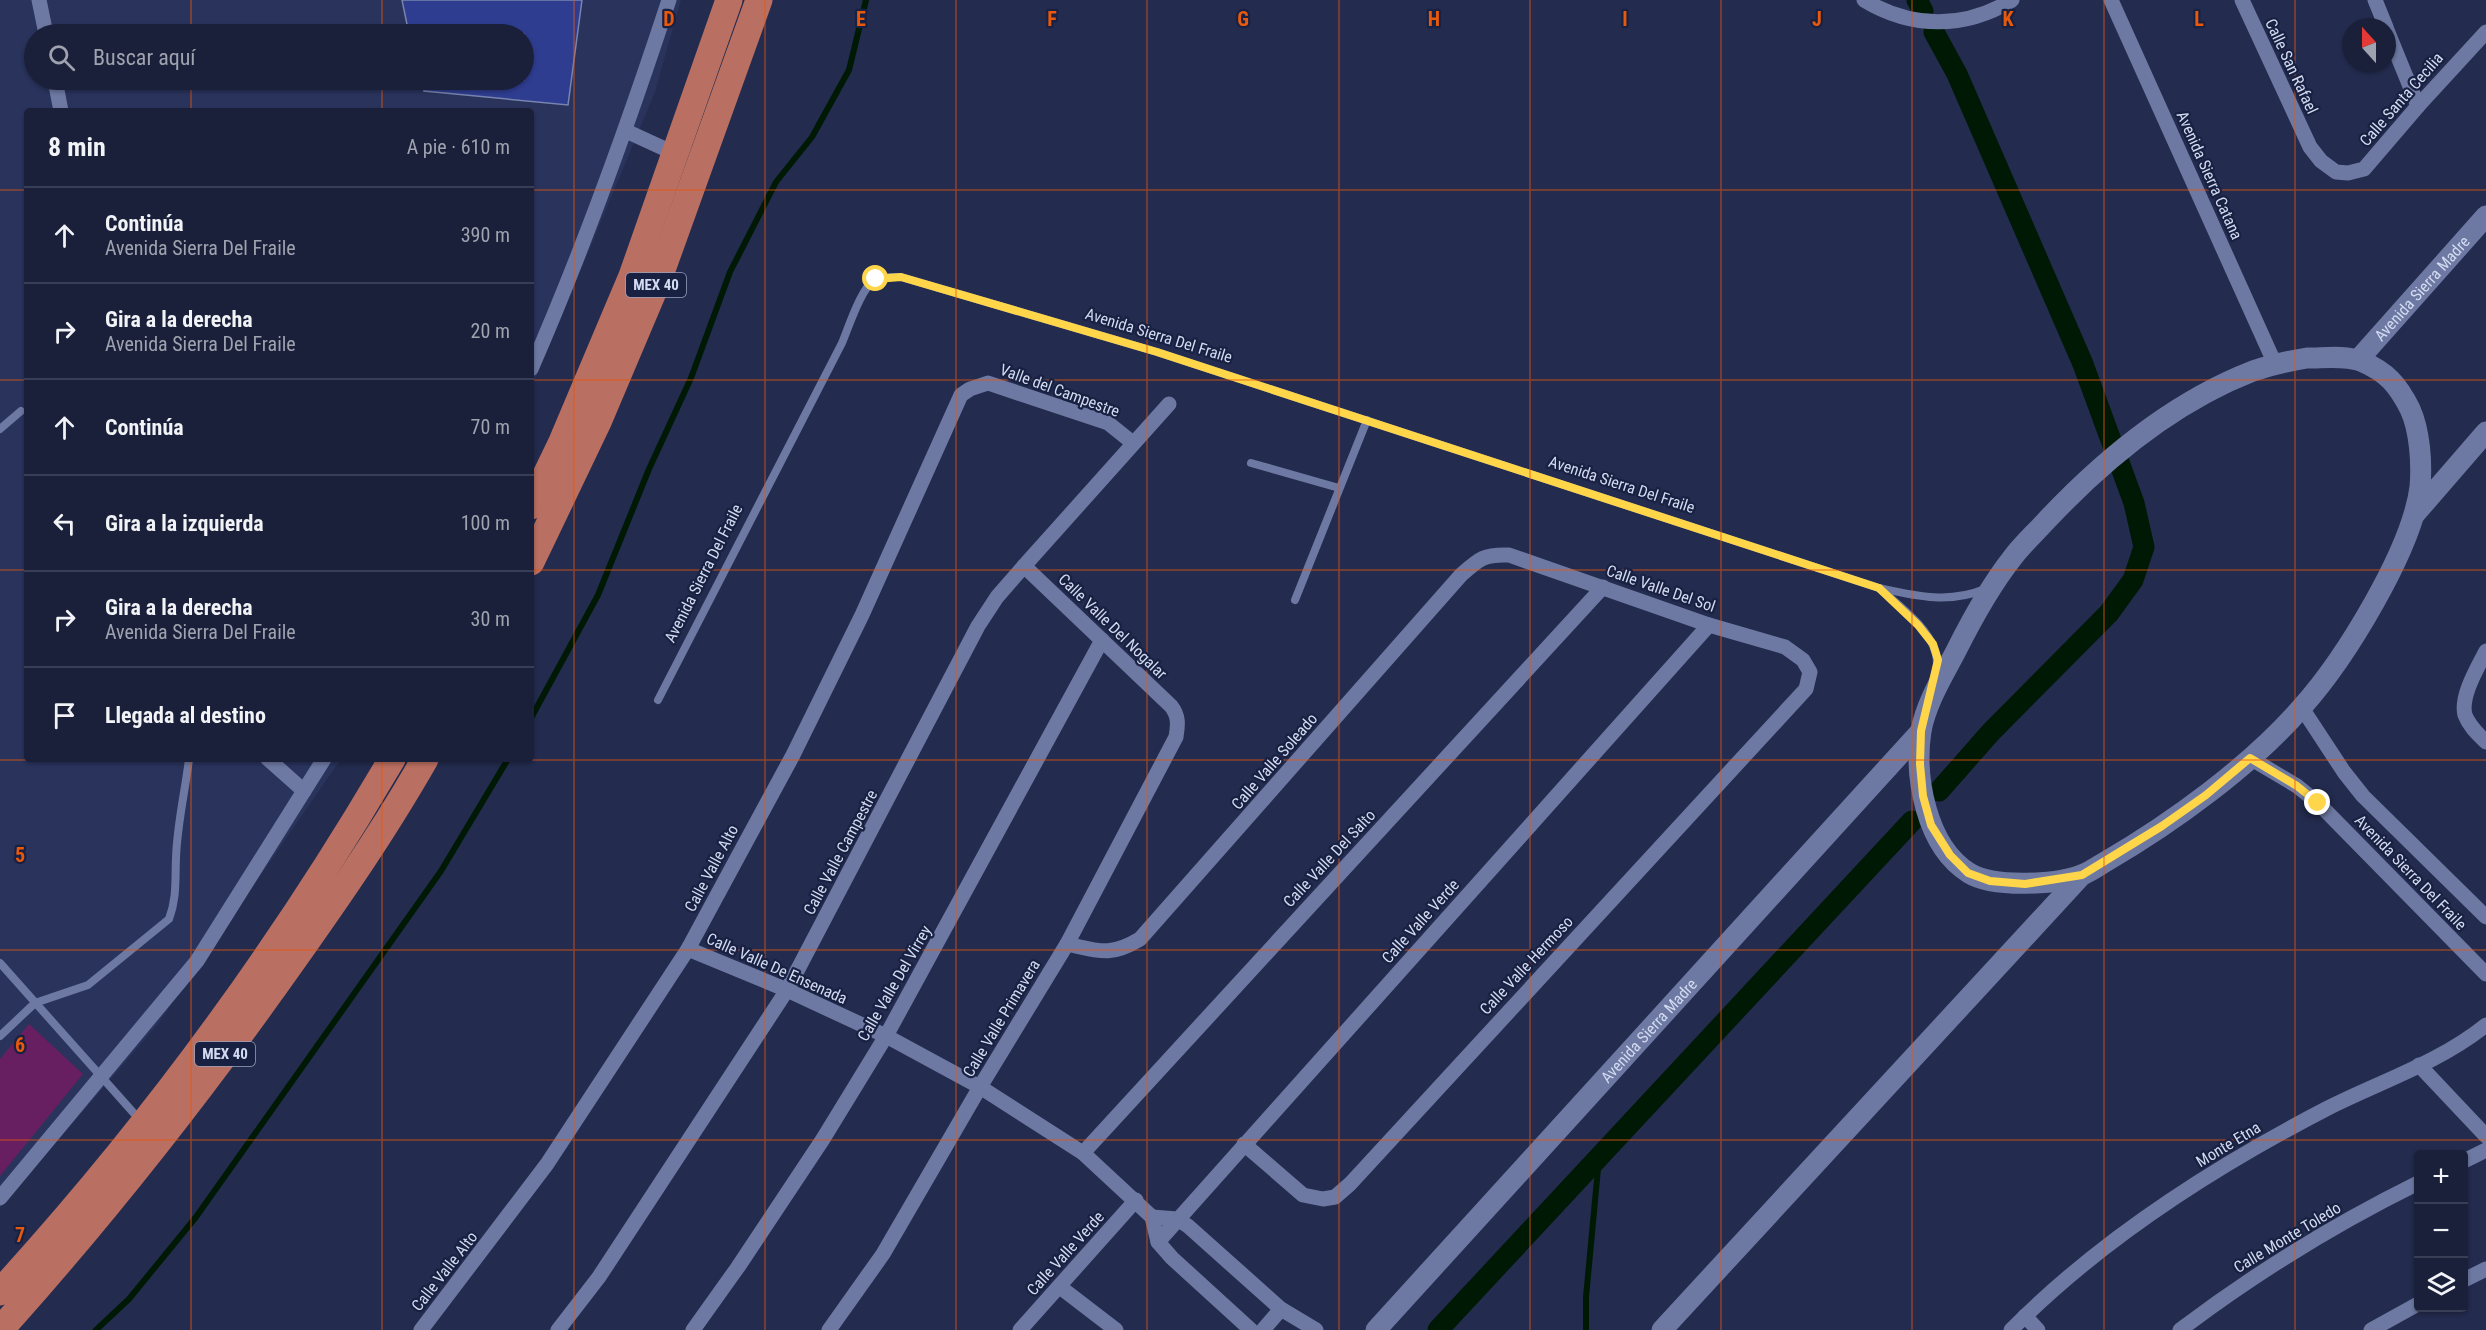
<!DOCTYPE html>
<html lang="es">
<meta charset="utf-8">
<style>
body{margin:0;font-family:"Roboto Condensed",sans-serif;background:#272d45;color:#f1f3f6}
.controls{position:absolute;right:18px;bottom:18px;display:grid;overflow:hidden;border-radius:6px;box-shadow:0 2px 4px #0004}
.controls button{width:54px;height:54px;display:grid;place-items:center;padding:0;border:0;border-bottom:2px solid #383e54;background:#1a203a;color:#f1f3f6;font:30px sans-serif}
.compass{position:absolute;left:2342px;top:18px;width:54px;height:54px;border-radius:50%;background:#1a203a;box-shadow:0 2px 4px #0004;rotate:339deg}
.stop{position:absolute;width:18px;height:18px;margin:-14px;border:4px solid #ffd54a;border-radius:50%;background:#fff}
.stop.end{background:#ffd54a;border-color:#fff;box-shadow:0 2px 6px #0008}
.list{margin:0;padding:0;list-style:none}
h2{display:flex;justify-content:space-between;align-items:center;height:78px;margin:0;padding:0 24px;font-size:26px}
h2 small{font-size:20px;font-weight:400;color:#9fa3af}
.list li{display:grid;grid-template-columns:39px 1fr auto;gap:18px;align-items:center;box-sizing:border-box;height:96px;padding:0 24px;border-top:2px solid #383e54}
.list b{display:block;font-size:22px;white-space:nowrap}
.list p{margin:0;font-size:20px;white-space:nowrap;color:#9fa3af}
.list em{font-size:20px;font-style:normal;color:#9fa3af}
.icon{flex:none;width:33px;height:33px;fill:none;stroke:currentColor;stroke-width:2;stroke-linecap:round;stroke-linejoin:round}
.map{position:relative;flex:none;width:2486px;height:1330px;overflow:hidden}
.search{position:absolute;background:#1a203a;box-shadow:0 2px 4px #0004;left:24px;top:24px;width:510px;height:66px;display:flex;align-items:center;gap:15px;box-sizing:border-box;padding:0 21px;border-radius:33px;color:#9fa3af;font-size:22px}
.panel{position:absolute;background:#1a203a;box-shadow:0 2px 4px #0004;left:24px;top:108px;width:510px;height:654px;border-radius:6px}
.map>svg:first-child{display:block}
.built{fill:#29335c;fill-rule:evenodd}
.green{fill:#671f61}
.lines{fill:none;stroke-linecap:round;stroke-linejoin:round}
.stream{stroke:#001905;stroke-width:6}
.canal{stroke:#001905;stroke-width:21}
.building{fill:#2f3d90;stroke:#7884ad;stroke-width:1.5}
.lane{stroke:#6d79a2;stroke-width:8}
.street{stroke:#6d79a2;stroke-width:15}
.secondary{stroke:#6d79a2;stroke-width:21}
.highway{stroke:#b96f61;stroke-width:27}
.route{stroke:#ffd54a;stroke-width:8}
.grid{fill:none;stroke:#e8590c;stroke-width:1.5;stroke-opacity:0.55}
.labels{text-anchor:middle;stroke-width:4.5;stroke-linejoin:round;paint-order:stroke}
.shield{fill:#192143;stroke:#9ba3bd;stroke-width:1.5}
.shield-label{font-size:15px;font-weight:bold;fill:#d3dbf1}
.street-label{font-size:16px;fill:#d3dbf1;stroke:#192143}
.grid-label{font-size:20px;text-anchor:middle;font-weight:bold;fill:#e8590c;stroke:#192143;stroke-width:4.5;stroke-linejoin:round;paint-order:stroke}
</style>
<div class="map">
<svg width="2486" height="1330" viewBox="0 0 2486 1330">
<rect width="100%" height="100%" fill="#232b4e"/>
<!-- built -->
<path class="built" d="M0 0H681L655 92 531 390V111H27V759H341L158 1024 0 1208ZM34 34H524V80H34Z"/>
<!-- green -->
<path class="green" d="M29 1024 83 1074 0 1176V1059Z"/>
<g class="lines">
<!-- stream -->
<g class="stream">
<path d="M531 718 598 595 649 469 691 378 730 272 776 182 812 137 849 70 866 0"/>
<path d="M96 1330 129 1299 196 1217 441 871 508 759"/>
<path d="M1586 1330V1297L1599 1158"/>
</g>
<!-- canal -->
<g class="canal">
<path d="M1917 0 1923 11"/>
<path d="M1934 32 1957 74 2083 364 2134 503 2144 547 2133 580 2109 613 1991 732 1939 791"/>
<path d="M1438 1330 1912 821"/>
</g>
</g>
<!-- building -->
<path class="building" d="M402 0H582L568 105 424 91 425 80H524V34H409Z"/>
<g class="lines">
<!-- lane -->
<g class="lane">
<path d="M0 429 21 411"/>
<path d="M1251 463 1339 488"/>
<path d="M1880 589C1903 609 1944 638 1936 672"/>
<path d="M1295 600 1367 420"/>
<path d="M658 700 842 343C848 329 862 285 876 279 884 276 893 277 901 277L1157 352 1879 588C1916 596 1949 604 1985 589"/>
<path d="M0 963 139 1119"/>
<path d="M0 1036 35 1003 88 985 169 919C177 898 175 880 176 858 177 825 185 792 189 759"/>
</g>
<!-- street -->
<g class="street">
<path d="M39 0 46 34"/>
<path d="M1864 0C1912 29 1965 29 2012 0"/>
<path d="M2111 0 2275 364"/>
<path d="M2242 0 2310 147 2321 161 2336 172 2348 173 2364 169 2418 106 2486 32"/>
<path d="M2375 0 2386 27"/>
<path d="M2387 30 2418 106"/>
<path d="M55 80 61 111"/>
<path d="M626 131 676 154"/>
<path d="M531 369C584 248 628 125 669 0"/>
<path d="M2486 651C2478 667 2460 696 2465 715 2469 726 2478 734 2486 742"/>
<path d="M2302 708 2344 772 2363 796 2486 917"/>
<path d="M2250 758 2297 786 2318 803 2486 974"/>
<path d="M268 759 304 791"/>
<path d="M1067 944C1099 951 1110 957 1140 939L1461 575C1479 559 1484 554 1509 555L1709 625 1785 647 1803 660 1810 672 1806 689 1350 1184 1335 1197 1323 1199 1303 1195 1244 1144"/>
<path d="M688 949 787 990 886 1036 980 1087 1083 1153 1152 1217 1158 1242 1172 1258 1251 1330"/>
<path d="M2419 1065 2486 1136"/>
<path d="M1083 1153 1603 587"/>
<path d="M2464 1161 2486 1150"/>
<path d="M0 1198 197 961 324 759"/>
<path d="M1152 1217 1177 1219 1188 1226 1281 1309 1316 1330"/>
<path d="M1158 1242 1709 625"/>
<path d="M2464 1280 2486 1269"/>
<path d="M1060 1287 1116 1330"/>
<path d="M2025 1316 2038 1330"/>
<path d="M421 1330 547 1164 688 949 793 755 862 615 961 395 970 389 988 383 1108 423 1133 443"/>
<path d="M558 1330 599 1277 787 990 978 626 997 597 1024 566 1169 404"/>
<path d="M693 1330 738 1267 823 1139 886 1036 1102 640"/>
<path d="M829 1330 883 1254 980 1087 1067 944 1176 737C1178 725 1179 716 1171 706L1024 566"/>
<path d="M1020 1330 1136 1200"/>
<path d="M1263 1330 1281 1309"/>
<path d="M2011 1330C2101 1239 2212 1168 2326 1109 2379 1082 2439 1063 2486 1025"/>
<path d="M2180 1330C2254 1274 2335 1224 2418 1183"/>
<path d="M2371 1330 2418 1304"/>
</g>
<!-- secondary -->
<g class="secondary">
<path d="M2307 358C2324 358 2345 355 2361 361 2387 372 2398 385 2410 409 2420 431 2422 463 2420 487 2412 550 2345 659 2302 707 2251 766 2172 823 2105 862 2098 866 2091 871 2084 874 2059 885 1993 888 1969 873 1926 846 1914 777 1921 731 1926 703 1943 676 1956 651 1972 619 1990 586 2013 557 2022 545 2034 534 2045 522 2103 460 2173 402 2253 371 2271 365 2289 361 2307 358Z"/>
<path id="s1" d="M2358 360 2486 216"/>
<path d="M2415 514 2486 432"/>
<path id="s2" d="M1376 1330 1921 731"/>
<path d="M1662 1330 2082 875"/>
</g>
<!-- highway -->
<g class="highway">
<path d="M531 506 561 444 632 276 729 0"/>
<path d="M531 562 598 422 659 278 759 0"/>
<path d="M0 1292C149 1129 281 949 392 759"/>
<path d="M0 1330C98 1221 189 1106 275 986 327 913 380 838 425 759"/>
</g>
</g>
<g class="lines">
<!-- route -->
<path class="route" d="M876 279 901 277 1157 352 1879 588 1918 625 1933 644 1938 660 1921 731 1920 764 1923 796 1931 825 1950 855 1968 873 1990 881 2025 884 2082 875 2162 826 2206 795 2250 758 2297 786 2318 803"/>
</g>
<!-- grid -->
<path class="grid" d="M191 0V34M382 0V34M574 0V1330M765 0V1330M956 0V1330M1147 0V1330M1339 0V1330M1530 0V1330M1721 0V1330M1912 0V1330M2104 0V1330M2295 0V1330M191 80V111M382 80V111M0 190H27M531 190H2486M0 380H27M531 380H2486M0 570H27M531 570H2486M191 759V1330M382 759V1330M0 760H2486M0 950H2486M0 1140H2486"/>
<g class="labels">
<!-- shield labels -->
<g class="shield">
<rect x="626" y="273" width="60" height="24" rx="4.5"/>
<rect x="195" y="1042" width="60" height="24" rx="4.5"/>
</g>
<g class="shield-label">
<text x="656" y="290">MEX 40</text>
<text x="225" y="1059">MEX 40</text>
</g>
<!-- street labels -->
<g class="street-label">
<text transform="translate(2292 66) rotate(65)" y="6">Calle San Rafael</text>
<text transform="translate(2401 99) rotate(-49)" y="6">Calle Santa Cecilia</text>
<text transform="translate(2210 175) rotate(66)" y="6">Avenida Sierra Catana</text>
<text dy="6" stroke="none"><textPath href="#s1" startOffset="96">Avenida Sierra Madre</textPath></text>
<text transform="translate(1159 335) rotate(17)" y="6">Avenida Sierra Del Fraile</text>
<text transform="translate(1060 390) rotate(20)" y="6">Valle del Campestre</text>
<text transform="translate(1622 484) rotate(18)" y="6">Avenida Sierra Del Fraile</text>
<text transform="translate(703 573) rotate(-63)" y="6">Avenida Sierra Del Fraile</text>
<text transform="translate(1661 588) rotate(19)" y="6">Calle Valle Del Sol</text>
<text transform="translate(1113 626) rotate(44)" y="6">Calle Valle Del Nogalar</text>
<text transform="translate(1274 761) rotate(-49)" y="6">Calle Valle Soleado</text>
<text transform="translate(840 852) rotate(-62)" y="6">Calle Valle Campestre</text>
<text transform="translate(1329 858) rotate(-47)" y="6">Calle Valle Del Salto</text>
<text transform="translate(711 868) rotate(-62)" y="6">Calle Valle Alto</text>
<text transform="translate(2411 872) rotate(46)" y="6">Avenida Sierra Del Fraile</text>
<text transform="translate(1420 921) rotate(-48)" y="6">Calle Valle Verde</text>
<text transform="translate(1526 965) rotate(-47)" y="6">Calle Valle Hermoso</text>
<text transform="translate(777 968) rotate(24)" y="6">Calle Valle De Ensenada</text>
<text transform="translate(894 983) rotate(-60)" y="6">Calle Valle Del Virrey</text>
<text transform="translate(1001 1018) rotate(-59)" y="6">Calle Valle Primavera</text>
<text dy="6" stroke="none"><textPath href="#s2" startOffset="405">Avenida Sierra Madre</textPath></text>
<text transform="translate(2228 1144) rotate(-31)" y="6">Monte Etna</text>
<text transform="translate(2287 1237) rotate(-31)" y="6">Calle Monte Toledo</text>
<text transform="translate(1065 1253) rotate(-48)" y="6">Calle Valle Verde</text>
<text transform="translate(444 1271) rotate(-52)" y="6">Calle Valle Alto</text>
</g>
</g>
<g class="grid-label">
<text x="669" y="26">D</text>
<text x="861" y="26">E</text>
<text x="1052" y="26">F</text>
<text x="1243" y="26">G</text>
<text x="1434" y="26">H</text>
<text x="1625" y="26">I</text>
<text x="1817" y="26">J</text>
<text x="2008" y="26">K</text>
<text x="2199" y="26">L</text>
<text x="20" y="862">5</text>
<text x="20" y="1052">6</text>
<text x="20" y="1242">7</text>
</g>
</svg>
<div class="controls">
<button>+</button>
<button>−</button>
<button><svg class="icon" aria-label="layers" viewBox="0 0 24 24"><path d="M12 4l9 5-9 5-9-5zM3 14l9 5 9-5"/></svg></button>
</div>
<svg class="compass" viewBox="-18 -18 36 36"><path d="M0-13l5 13h-10z" fill="#e53935"/><path d="M0 13l5-13h-10z" fill="#9fa3af"/></svg>
<div class="stop" style="left:876px;top:279px"></div>
<div class="stop end" style="left:2318px;top:803px"></div>
<div class="search"><svg class="icon" aria-label="search" viewBox="0 0 24 24"><circle cx="10" cy="10" r="6"/><path d="M15 15l6 6"/></svg>Buscar aquí</div>
<section class="panel">
<h2>8 min<small>A pie · 610 m</small></h2>
<ul class="list">
<li><svg class="icon" aria-label="ahead" viewBox="0 0 24 24"><path d="M12 20V5M6 11l6-6 6 6"/></svg><div><b>Continúa</b><p>Avenida Sierra Del Fraile</p></div><em>390 m</em></li>
<li><svg class="icon" aria-label="right" viewBox="0 0 24 24"><path d="M7 20v-9h11M14 6l5 5-5 5"/></svg><div><b>Gira a la derecha</b><p>Avenida Sierra Del Fraile</p></div><em>20 m</em></li>
<li><svg class="icon" aria-label="ahead" viewBox="0 0 24 24"><path d="M12 20V5M6 11l6-6 6 6"/></svg><div><b>Continúa</b></div><em>70 m</em></li>
<li><svg class="icon" aria-label="left" viewBox="0 0 24 24"><path d="M17 20v-9H6M10 6l-5 5 5 5"/></svg><div><b>Gira a la izquierda</b></div><em>100 m</em></li>
<li><svg class="icon" aria-label="right" viewBox="0 0 24 24"><path d="M7 20v-9h11M14 6l5 5-5 5"/></svg><div><b>Gira a la derecha</b><p>Avenida Sierra Del Fraile</p></div><em>30 m</em></li>
<li><svg class="icon" aria-label="arrive" viewBox="0 0 24 24"><path d="M6 21V4h12l-3 4 3 4H6"/></svg><div><b>Llegada al destino</b></div></li>
</ul>
</section>
</div>
